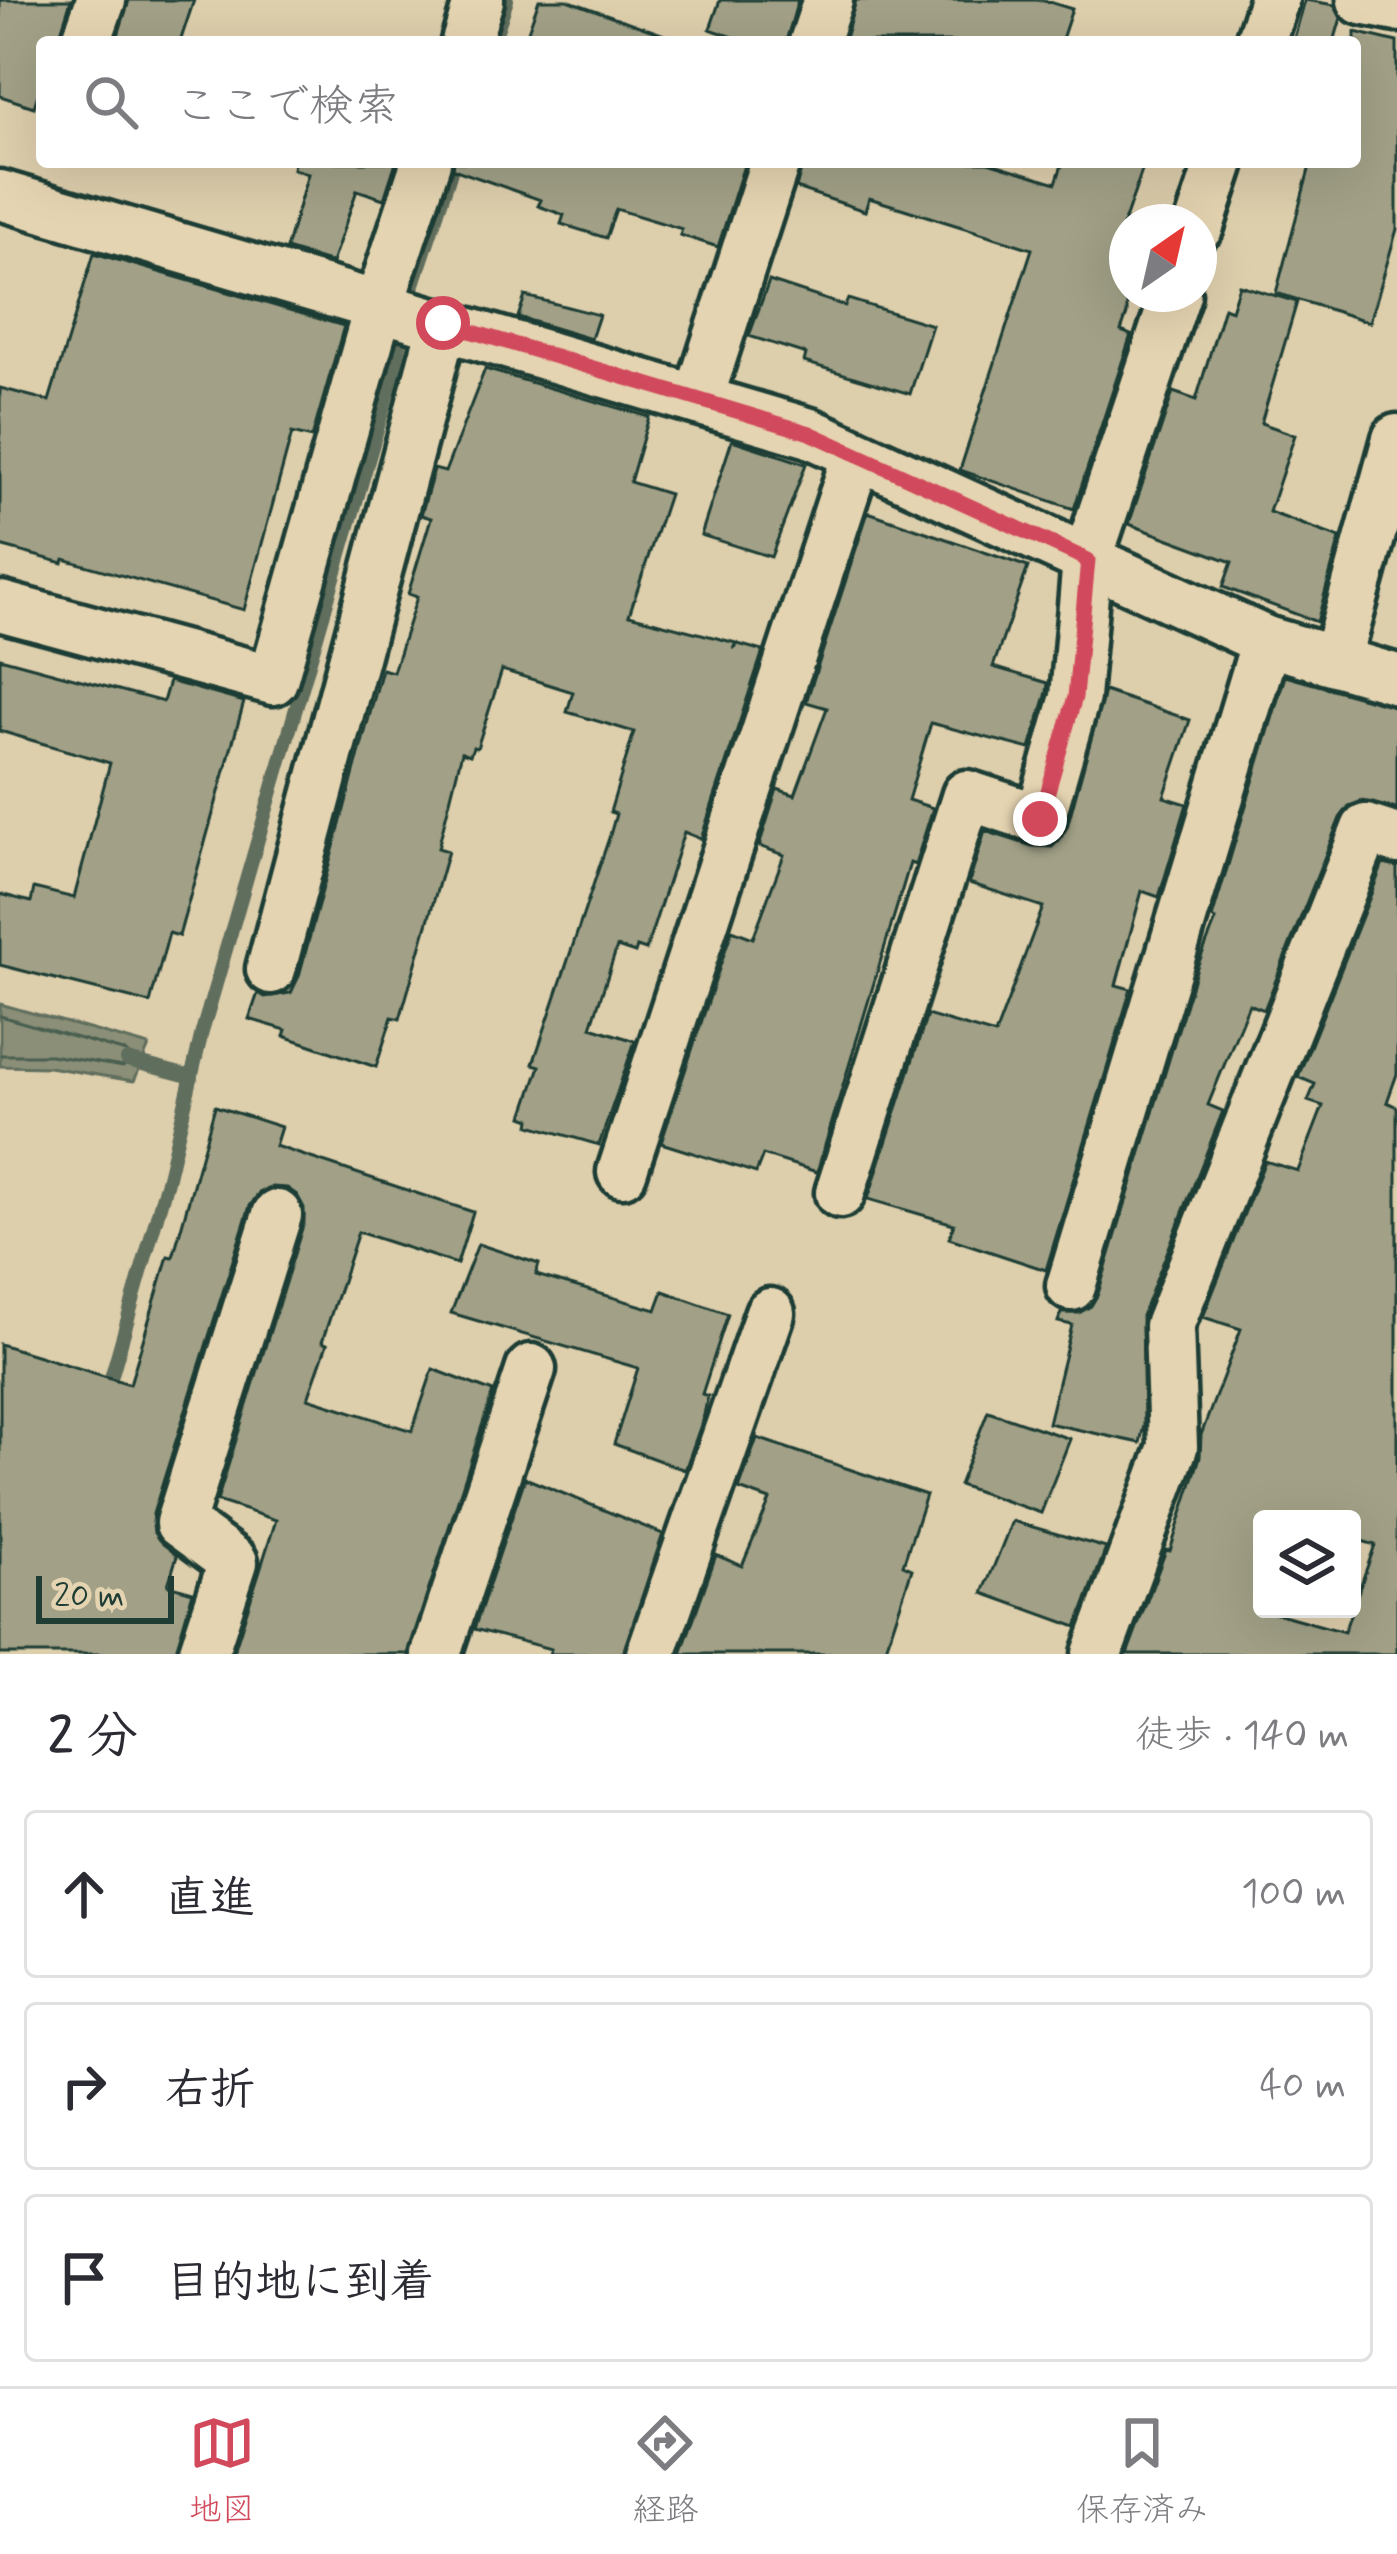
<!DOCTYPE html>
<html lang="ja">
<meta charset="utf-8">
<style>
body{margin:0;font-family:Mynerve,"Klee One",sans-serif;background:#f2f2f3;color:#2b2b33}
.controls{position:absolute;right:36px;bottom:36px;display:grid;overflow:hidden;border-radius:12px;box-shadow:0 12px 48px #0002}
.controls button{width:108px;height:108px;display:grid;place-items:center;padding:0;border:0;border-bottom:3px solid #e1e1e2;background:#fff;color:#2b2b33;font:60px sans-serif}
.compass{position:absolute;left:1109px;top:204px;width:108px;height:108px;border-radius:50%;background:#fff;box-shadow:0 12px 48px #0002;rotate:34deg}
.scale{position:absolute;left:36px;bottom:30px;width:138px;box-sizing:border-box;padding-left:12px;border:6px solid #1f3d34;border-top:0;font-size:33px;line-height:42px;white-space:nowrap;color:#1f3d34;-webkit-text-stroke:9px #e5d4b1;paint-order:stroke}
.stop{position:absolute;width:36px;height:36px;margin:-27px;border:9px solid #d1495b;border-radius:50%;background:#fff}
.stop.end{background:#d1495b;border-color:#fff;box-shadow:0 3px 12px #0008}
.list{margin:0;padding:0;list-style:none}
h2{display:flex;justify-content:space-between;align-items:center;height:156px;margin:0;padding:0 48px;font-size:51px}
h2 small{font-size:39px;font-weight:400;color:#7c7c81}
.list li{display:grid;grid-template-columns:78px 1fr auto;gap:36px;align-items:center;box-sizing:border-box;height:168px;margin:0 24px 24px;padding:0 24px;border:3px solid #e1e1e2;border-radius:12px}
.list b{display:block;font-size:45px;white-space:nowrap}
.list em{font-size:39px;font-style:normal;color:#7c7c81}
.icon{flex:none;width:66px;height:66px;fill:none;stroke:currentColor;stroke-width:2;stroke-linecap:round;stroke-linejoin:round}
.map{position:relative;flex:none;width:1397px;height:1654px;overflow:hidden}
.search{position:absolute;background:#fff;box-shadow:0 12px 48px #0002;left:36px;right:36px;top:36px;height:132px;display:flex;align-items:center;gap:30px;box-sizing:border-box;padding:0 42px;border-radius:12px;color:#7c7c81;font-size:45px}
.sheet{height:732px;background:#fff}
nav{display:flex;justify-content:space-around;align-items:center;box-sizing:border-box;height:168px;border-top:3px solid #e1e1e2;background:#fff;font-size:33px;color:#7c7c81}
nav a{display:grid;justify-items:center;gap:6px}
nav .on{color:#d1495b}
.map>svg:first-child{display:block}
.water{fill:#8b8f78;stroke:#606e5d;stroke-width:3}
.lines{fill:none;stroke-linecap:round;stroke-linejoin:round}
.shore{stroke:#4a5e4f;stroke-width:3}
.stream{stroke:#606e5d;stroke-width:14}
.building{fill:#a2a187;stroke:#1f3d34;stroke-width:3;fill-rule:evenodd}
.minor-casing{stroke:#1f3d34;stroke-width:57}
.minor{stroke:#e5d4b1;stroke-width:48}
.route{stroke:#d1495b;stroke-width:15}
</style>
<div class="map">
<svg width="1397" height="1654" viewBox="0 0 1397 1654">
<rect width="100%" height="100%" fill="#ddceac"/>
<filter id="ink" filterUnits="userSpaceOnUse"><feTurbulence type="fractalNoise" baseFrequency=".00833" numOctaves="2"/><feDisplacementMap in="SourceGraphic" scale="24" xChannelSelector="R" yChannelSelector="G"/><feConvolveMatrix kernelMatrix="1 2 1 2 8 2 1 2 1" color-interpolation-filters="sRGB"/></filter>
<g filter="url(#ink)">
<!-- water -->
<path class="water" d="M0 1004 149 1046 134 1081 49 1067 0 1066Z"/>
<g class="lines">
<!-- shore -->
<path class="shore" d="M0 1016 126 1052 131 1057 123 1067 50 1055H0"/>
<!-- stream -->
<g class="stream">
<path d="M493 42 507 0"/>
<path d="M127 1060 192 1077"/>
<path d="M107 1392 167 1181 202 1032 396 364 411 293 454 162"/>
</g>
</g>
<!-- building -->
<g class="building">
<path d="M0 0H71L58 42H42V82L34 107 0 96Z"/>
<path d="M129 0H194L180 42H116Z"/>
<path d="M539 0H567L670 37 669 42H524Z"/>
<path d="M720 0H798L786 42H748L710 29Z"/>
<path d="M856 0H1043L1072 9 1061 42H844Z"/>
<path d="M1305 0 1335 5 1341 18 1334 42H1293Z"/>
<path d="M1355 32 1397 42V229L1370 322 1276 293 1311 162H1355Z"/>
<path d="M294 162H396L384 199 357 190 332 263 286 249 308 174 293 169Z"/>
<path d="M454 162H745L718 247 680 235 682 229 616 209 606 238 561 224 564 215 538 206 541 200 453 169Z"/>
<path d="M803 162H988L1056 183 1063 162H1145L1121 231 1127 232V314L1121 331 1131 335 1074 509 960 470 1032 249 869 198 865 211 796 188Z"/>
<path d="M94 253 344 326 312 438 292 433 244 610 64 559 63 563 0 546V388L49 401Z"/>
<path d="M769 281 845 306 848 299 932 325 910 394 804 362 806 354 749 336Z"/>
<path d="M1239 285 1297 302 1261 423 1295 435 1269 512 1340 538 1317 622 1223 587 1232 562 1129 524 1173 392 1196 400 1224 307 1231 310Z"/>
<path d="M525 296 599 315 591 339 518 317Z"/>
<path d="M485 369 649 417 630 482 669 494 629 615 736 643 733 649 738 644 763 651 701 839 684 832 646 950 637 947 635 953 617 947 591 1027 635 1041 599 1145 530 1125 531 1119 523 1116 540 1066 533 1064 610 835 616 814 610 812 634 732 567 712 573 692 502 670 477 748 473 747 470 755 462 752 438 848 448 851 400 1019 392 1017 376 1067 284 1036 286 1030 249 1019 258 993 265 997 291 993 299 976 382 669 393 672 417 597 408 594 431 518 421 515 434 469 445 472Z"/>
<path d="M732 440 806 464 771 557 701 535Z"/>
<path d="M868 512 1028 567 993 667 1048 683 1047 692 1030 749 931 723 908 800 933 808 915 865 910 863 817 1172 763 1155 756 1173 661 1143 732 930 753 938 784 855 759 846 777 789 795 795 827 708 806 702Z"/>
<path d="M0 658 163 702 169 681 244 702 179 936 169 933 150 1003 0 965V894L31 902 34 888 74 898 110 763 0 731Z"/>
<path d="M1285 676 1397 707V809L1362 801 1349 806 1340 818 1264 1010 1249 1004 1208 1105 1223 1111 1142 1316 1144 1425 1140 1443 1048 1423 1072 1325 1058 1322 1061 1313H1079L1091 1306 1098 1294 1197 967 1216 920 1212 918Z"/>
<path d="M1104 691 1190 720 1164 797 1187 804 1159 897 1142 891 1116 985 1131 989 1046 1270 949 1238 954 1224 868 1199 927 1015 995 1035 1043 907 969 883 985 831 1032 846 1052 847 1060 839 1067 827Z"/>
<path d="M1383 864 1397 867V1074L1387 1102 1397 1107V1654H1127L1166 1550 1170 1551 1200 1457 1201 1435 1241 1329 1203 1317 1265 1161 1298 1171 1323 1106 1308 1101 1315 1084 1298 1077ZM1262 1519H1352V1538L1375 1545 1344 1632 1262 1609Z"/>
<path d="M215 1106 281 1127 275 1146 473 1212 457 1264 358 1232 322 1342 327 1344 308 1398 412 1431 433 1369 493 1392 408 1654H233L276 1520 217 1501 304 1222V1208L297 1195 287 1188 272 1187 259 1193 250 1206 153 1514 154 1533 177 1556 168 1585 193 1592 175 1654H0V1344L130 1384 168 1256 173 1257Z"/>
<path d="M478 1244 539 1264 536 1275 656 1310 663 1291 728 1314 702 1394 708 1396 703 1419 685 1470 614 1444 638 1368 451 1313Z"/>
<path d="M988 1411 1070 1439 1041 1513 959 1485Z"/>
<path d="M757 1438 926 1495 903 1565 912 1569 884 1654H681L716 1555 742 1566 770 1500 739 1489Z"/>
<path d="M525 1478 663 1534 623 1654H549L551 1649 474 1629Z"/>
<path d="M1012 1521 1106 1548 1077 1627 983 1593Z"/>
</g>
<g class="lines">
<defs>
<g id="minor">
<path d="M1362 0 1397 7"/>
<path d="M86 42 101 0"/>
<path d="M466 42 479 0"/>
<path d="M814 42 828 0"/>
<path d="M1260 42 1274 0"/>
<path d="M0 195 810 433 1266 641 1397 679"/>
<path d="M1199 226 1220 162"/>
<path d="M698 400 775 162"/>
<path d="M0 606 273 680 379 305 426 162"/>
<path d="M1336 661 1397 439"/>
<path d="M271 969 443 323"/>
<path d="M622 1172 857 455"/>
<path d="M840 1193 967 795 1040 819 1075 697 1087 560 1176 294"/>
<path d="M1071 1286 1266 641"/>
<path d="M203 1654 233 1562 180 1523 277 1215"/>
<path d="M436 1654 531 1369"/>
<path d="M651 1654 770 1313"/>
<path d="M1097 1654 1173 1447 1169 1326 1366 829 1397 839"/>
</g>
</defs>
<!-- minor casing -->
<use href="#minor" class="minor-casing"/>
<!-- minor -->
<use href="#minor" class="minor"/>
</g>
</g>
<g class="lines" filter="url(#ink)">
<!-- route -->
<path class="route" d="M443 323 810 433 1088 560 1075 697 1040 819"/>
</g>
</svg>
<div class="controls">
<button><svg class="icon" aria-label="layers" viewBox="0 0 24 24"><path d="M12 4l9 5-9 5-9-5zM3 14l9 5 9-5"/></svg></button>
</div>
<svg class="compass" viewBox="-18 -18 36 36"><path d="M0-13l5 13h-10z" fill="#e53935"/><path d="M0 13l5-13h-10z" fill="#7c7c81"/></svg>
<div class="scale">20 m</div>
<div class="stop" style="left:443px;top:323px"></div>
<div class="stop end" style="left:1040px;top:819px"></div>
<div class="search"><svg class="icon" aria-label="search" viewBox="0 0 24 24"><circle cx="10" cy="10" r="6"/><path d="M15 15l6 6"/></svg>ここで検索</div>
</div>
<section class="sheet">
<h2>2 分<small>徒歩 · 140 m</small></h2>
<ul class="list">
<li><svg class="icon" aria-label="ahead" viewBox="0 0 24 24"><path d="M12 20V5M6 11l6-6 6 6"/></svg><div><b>直進</b></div><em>100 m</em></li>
<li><svg class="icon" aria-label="right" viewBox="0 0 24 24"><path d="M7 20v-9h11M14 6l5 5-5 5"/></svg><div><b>右折</b></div><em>40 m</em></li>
<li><svg class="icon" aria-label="arrive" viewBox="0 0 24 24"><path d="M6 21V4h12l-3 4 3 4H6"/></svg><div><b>目的地に到着</b></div></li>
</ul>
</section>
<nav>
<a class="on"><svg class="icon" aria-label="map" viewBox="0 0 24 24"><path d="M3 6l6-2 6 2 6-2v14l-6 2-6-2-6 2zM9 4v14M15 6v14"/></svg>地図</a>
<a><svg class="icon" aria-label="directions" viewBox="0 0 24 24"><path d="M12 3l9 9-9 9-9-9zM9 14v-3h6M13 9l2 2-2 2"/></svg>経路</a>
<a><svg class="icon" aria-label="saved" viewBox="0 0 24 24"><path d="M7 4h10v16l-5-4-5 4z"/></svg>保存済み</a>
</nav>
